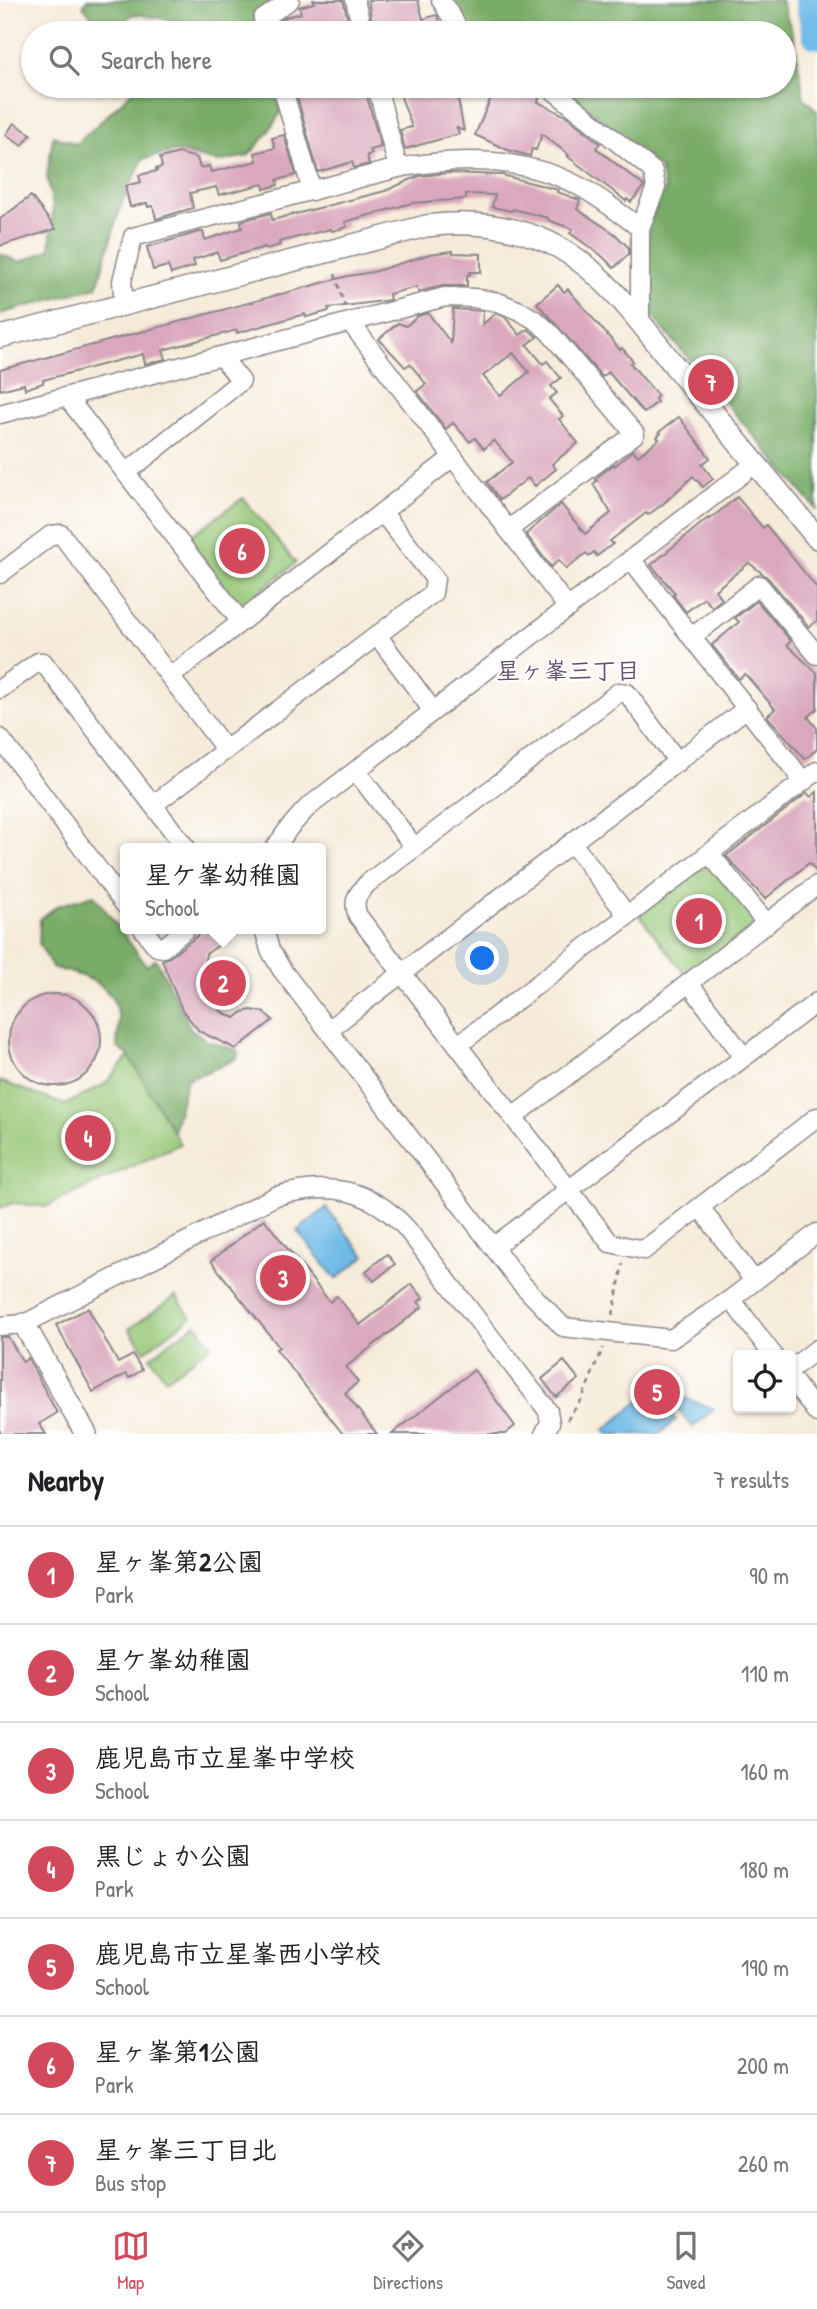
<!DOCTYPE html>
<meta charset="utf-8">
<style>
body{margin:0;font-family:"Patrick Hand","Klee One",sans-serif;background:#f2f2f2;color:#202124}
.controls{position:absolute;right:21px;bottom:21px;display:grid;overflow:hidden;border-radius:7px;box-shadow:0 2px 5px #0004}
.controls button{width:63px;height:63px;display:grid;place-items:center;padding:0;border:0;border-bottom:2px solid #e0e0e0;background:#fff;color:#202124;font:35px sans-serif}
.you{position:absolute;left:483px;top:959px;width:24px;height:24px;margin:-18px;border:5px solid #fff;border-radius:50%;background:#1a73e8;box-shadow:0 0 0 10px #1a73e833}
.badge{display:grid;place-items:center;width:46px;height:46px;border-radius:50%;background:#d1495b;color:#fff;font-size:23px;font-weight:700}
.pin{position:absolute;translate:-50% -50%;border:4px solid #fff;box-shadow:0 2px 7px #0006}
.popup{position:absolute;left:120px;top:843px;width:206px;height:91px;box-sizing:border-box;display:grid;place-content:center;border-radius:7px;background:#fff;filter:drop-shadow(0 2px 5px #0005);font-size:23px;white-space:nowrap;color:#757577}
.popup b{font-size:26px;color:#202124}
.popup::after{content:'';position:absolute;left:50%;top:100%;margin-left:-14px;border:14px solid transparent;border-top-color:#fff}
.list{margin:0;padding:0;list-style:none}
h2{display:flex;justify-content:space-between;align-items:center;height:91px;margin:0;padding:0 28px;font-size:30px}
h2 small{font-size:23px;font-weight:400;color:#757577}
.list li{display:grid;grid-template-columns:46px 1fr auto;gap:21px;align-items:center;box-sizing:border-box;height:98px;padding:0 28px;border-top:2px solid #e0e0e0}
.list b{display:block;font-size:26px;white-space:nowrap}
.list p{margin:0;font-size:23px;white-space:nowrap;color:#757577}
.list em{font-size:23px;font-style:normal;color:#757577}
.icon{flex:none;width:38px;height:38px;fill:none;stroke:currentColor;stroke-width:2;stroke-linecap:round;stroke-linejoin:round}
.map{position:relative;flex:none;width:817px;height:1434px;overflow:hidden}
.search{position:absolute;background:#fff;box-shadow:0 2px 5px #0004;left:21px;right:21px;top:21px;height:77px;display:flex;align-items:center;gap:18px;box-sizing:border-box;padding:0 24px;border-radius:38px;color:#757577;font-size:26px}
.sheet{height:777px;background:#fff}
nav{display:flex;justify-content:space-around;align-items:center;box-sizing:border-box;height:98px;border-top:2px solid #e0e0e0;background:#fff;font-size:19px;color:#757577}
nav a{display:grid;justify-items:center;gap:4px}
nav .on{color:#d1495b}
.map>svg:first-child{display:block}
.green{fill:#97c777;stroke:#5c7459;stroke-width:2}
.forest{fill:#79ac68;stroke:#4e6752;stroke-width:2}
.water{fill:#6dbae7;stroke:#486e91;stroke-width:2}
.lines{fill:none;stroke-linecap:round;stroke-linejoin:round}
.river{stroke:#6dbae7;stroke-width:30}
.building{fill:#daa8bd;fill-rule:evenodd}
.minor-casing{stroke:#8c868a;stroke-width:21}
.tertiary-casing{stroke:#8c868a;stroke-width:24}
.path{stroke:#8c868a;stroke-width:2.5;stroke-dasharray:5 5;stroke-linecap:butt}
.minor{stroke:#fff;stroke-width:18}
.tertiary{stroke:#fff;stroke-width:21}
.labels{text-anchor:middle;stroke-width:5;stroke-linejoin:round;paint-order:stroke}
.neighbourhood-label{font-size:24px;font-weight:bold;fill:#625168;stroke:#fff}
</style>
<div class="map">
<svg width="817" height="1434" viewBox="0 0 817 1434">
<rect width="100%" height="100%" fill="#fff"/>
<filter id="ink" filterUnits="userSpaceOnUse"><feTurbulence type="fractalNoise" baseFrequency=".0143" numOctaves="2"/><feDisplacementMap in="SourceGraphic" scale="14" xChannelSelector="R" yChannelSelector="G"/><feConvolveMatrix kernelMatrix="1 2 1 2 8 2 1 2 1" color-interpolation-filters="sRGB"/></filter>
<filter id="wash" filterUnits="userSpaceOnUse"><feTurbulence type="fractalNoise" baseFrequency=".00686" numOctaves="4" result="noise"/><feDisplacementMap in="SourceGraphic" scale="28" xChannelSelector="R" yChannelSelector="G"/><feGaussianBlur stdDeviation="1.57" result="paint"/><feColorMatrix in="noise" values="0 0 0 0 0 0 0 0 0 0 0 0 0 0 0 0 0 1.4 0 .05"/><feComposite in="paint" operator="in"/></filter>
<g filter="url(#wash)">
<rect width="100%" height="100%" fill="#f6ebd8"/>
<!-- green -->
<g class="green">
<path d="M243 498 296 563 239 607 188 538Z"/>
<path d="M711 866 754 917 755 925 687 976 639 915 703 867Z"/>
<path d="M129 1056 180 1144 45 1207 13 1203 0 1208V1081L65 1105 105 1084Z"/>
<path d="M176 1296 191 1317 145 1351 129 1329Z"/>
<path d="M196 1324 212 1345 166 1379 150 1357Z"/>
</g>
<!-- forest -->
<g class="forest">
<path d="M87 0H276L256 13 261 33H192L183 22 135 14 119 23 96 21 83 6Z"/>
<path d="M449 0H781L794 38 804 98 817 111V510L648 311 649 223 665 189 660 169 561 86H784V33H468Z"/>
<path d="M138 86H274L281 112 267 134 248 156 217 162 177 151 143 159 121 205 97 287 0 314V254L20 262 50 250 53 206 47 177 53 136 77 144Z"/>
<path d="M94 895 147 966 156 959 191 1029 208 1041 238 1051 237 1058 214 1069 187 1079 173 1132 129 1056 117 1047C117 1037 120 1025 118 1014 111 979 80 976 52 967L39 943 40 919 57 906Z"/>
</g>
<!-- water -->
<g class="water">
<path d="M326 1208 365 1256 336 1279 297 1231Z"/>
<path d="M652 1391 676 1420 659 1434H608L604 1430Z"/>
<path d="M671 1393 714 1409 693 1427 667 1396Z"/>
</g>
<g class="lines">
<!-- river -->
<path class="river" d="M810 0 817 34"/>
</g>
<g id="blocks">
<!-- building -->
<g class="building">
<path d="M313 0H343L351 33H319L318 28 295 33H278L276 24 286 17 301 13 299 7 314 3Z"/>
<path d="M368 0H418L423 19 437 15 443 31 436 33H374Z"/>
<path d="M294 86H364L381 147 370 150 372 154 367 155 369 164 354 168 352 162 318 172Z"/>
<path d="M427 86H460L463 98 458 99 464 131 457 128 459 134 405 149 400 130 412 127 400 94Z"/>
<path d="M496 86H517L516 88 540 94 538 102 568 117 597 141 600 143 596 148 644 186 631 202 627 199 626 201 567 156 569 155 542 134 536 150 532 149 530 156 508 150 475 135Z"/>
<path d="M14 123 31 134 22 146 6 135Z"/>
<path d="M284 135 296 175 277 180 278 185 264 189 263 184 219 195 216 187 190 193 193 208 156 219 153 206 148 207 147 203 130 207 125 186 141 182 139 175 157 171 156 169 162 167 160 158 179 153 197 158 200 168 209 166 211 172 220 170 257 161 255 153 275 148 272 138Z"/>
<path d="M448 173 502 175 558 190 557 192 580 200 577 209 615 234 629 248V254L614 268 602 256 570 233 573 229 548 220V218L513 209 512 211 492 207 495 195 466 194V199L412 203 345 222 347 227 332 231 331 229 314 233 279 242 280 245 266 249 265 247 220 260 217 252 193 260 195 266 171 274 168 266 153 270 147 247 199 232H203L205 240 242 228 241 221 271 213 272 220 385 191 419 176Z"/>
<path d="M31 196 56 229 0 246V219Z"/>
<path d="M453 251V253L481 254V272H470V275H467V286H442L418 292 417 287 389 294 390 300 383 301 328 308 329 311 306 317 305 314 237 333V330L163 350 166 359 145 364 143 354 43 380V383L25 389 24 384 0 390V370L348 276 373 272 430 254Z"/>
<path d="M558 285 564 292 568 289 620 350 622 348 633 361 630 363 658 396 655 399 657 402 644 413 608 372 602 377 537 303Z"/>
<path d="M453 309 483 311 482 325 496 313 505 317 520 335 528 329 537 337 527 345 543 364 547 361 561 378 551 386 557 393 549 399 563 416 559 419 578 443 552 464 556 469 535 486 528 478 500 500 487 482 512 462 494 440 484 449 475 438 470 442 453 423 446 429 417 391 426 384 410 364 405 367 379 339 398 323 406 326 418 316 428 313 451 343ZM513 353 529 372 500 396 483 376Z"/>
<path d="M679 417 710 458 702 464 713 479 703 487 693 476 663 504 648 515 646 513 610 541 613 544 597 556 594 552 589 556 586 553 566 569 559 560 551 567 526 534 561 504 585 534 611 513 593 484 597 481 595 479 614 464 615 466 633 450 638 456 659 439 657 437 661 433 659 432Z"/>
<path d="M737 497 763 528 766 525 817 588V621L809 627 768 578 749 563 715 590 722 599 712 607 704 598 686 612 673 595 675 593 651 565 708 518 709 520Z"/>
<path d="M757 601 791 641 787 645 817 673V709L808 717 817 728V749L805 759 767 716 775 709 745 674 739 679 712 645 739 622 735 618Z"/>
<path d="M817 792V872L809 863 765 899 726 856 807 793 811 797Z"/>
<path d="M206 929H242L206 954 203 969 197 974 208 1000 213 999 222 1012 235 1018 243 1012 251 1010 263 1012 273 1020 236 1049 199 1031 182 1010 162 960 170 957Z"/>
<circle cx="55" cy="1040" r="46"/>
<path d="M264 1219 330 1302 337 1296 360 1325 412 1284 423 1298 418 1302 422 1307 346 1367 358 1382 345 1393 377 1434H343L276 1349 279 1347 211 1261Z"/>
<path d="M387 1254 395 1264 374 1281 366 1271Z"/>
<path d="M88 1308 118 1363 133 1355 142 1370 129 1378 126 1374 93 1392 56 1325Z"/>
<path d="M0 1337H8L23 1362 28 1358 57 1413 39 1424 46 1434H0Z"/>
<path d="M564 1361 579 1379 556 1397 542 1379Z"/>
<path d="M474 1370 515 1426 505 1434H392Z"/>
</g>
</g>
</g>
<g filter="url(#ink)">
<use href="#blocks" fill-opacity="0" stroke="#8c868a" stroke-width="2"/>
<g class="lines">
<defs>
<g id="minor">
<path d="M355 0 363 33"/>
<path d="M441 0 461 33"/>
<path d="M267 33 263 19 290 0"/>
<path d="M282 86 312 191"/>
<path d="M377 86 398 168"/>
<path d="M548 86 653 171 656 187 640 228V323"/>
<path d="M124 305 122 281 133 237 398 168C463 156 533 157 591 193 608 204 624 216 640 228"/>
<path d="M350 322 568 608"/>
<path d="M67 397 241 622"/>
<path d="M0 414 445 297 474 298 498 302 520 311 537 321 550 333 635 434 508 530"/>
<path d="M126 473 241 381 221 356"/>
<path d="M631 559 803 781"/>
<path d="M0 574 51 535 61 534 226 750"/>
<path d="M377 635 433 711"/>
<path d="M692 637 759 585 817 655"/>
<path d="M170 677 453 457"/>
<path d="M0 689 38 662H43L186 848"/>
<path d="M0 738 125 905"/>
<path d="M678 762 627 693 619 692 368 883C357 894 352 901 358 916L610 1243 644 1250 817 1117"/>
<path d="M356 771 415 848"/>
<path d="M153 805 433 593 435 579 382 512"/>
<path d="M572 843 627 915"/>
<path d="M275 848 289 828 307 808 755 464"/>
<path d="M709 853 767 924"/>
<path d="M143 929 157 947 163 948 186 929"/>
<path d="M264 929 270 950 282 970 519 1281 563 1327 671 1339 731 1299 817 1233"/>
<path d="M689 983 744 1057"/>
<path d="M328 1030 747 708"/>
<path d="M458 1045 817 771"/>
<path d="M513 1117 817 885"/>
<path d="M700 1207 754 1281"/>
<path d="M493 1247 817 1002"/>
<path d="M731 1299 773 1355"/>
<path d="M0 1326 24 1324 276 1196C328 1182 369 1187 407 1229L548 1411 550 1423 544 1434"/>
<path d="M791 1369 817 1349"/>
<path d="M791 1378 817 1413"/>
</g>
<g id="tertiary">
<path d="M0 337 426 226C472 220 518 225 560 248 609 276 643 327 678 370 724 426 771 482 817 538"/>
<path d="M24 1324 86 1434"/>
</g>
</defs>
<!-- minor casing -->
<use href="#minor" class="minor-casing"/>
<!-- tertiary casing -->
<use href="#tertiary" class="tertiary-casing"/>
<!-- path -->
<g class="path">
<path d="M335 274 345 306"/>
<path d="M613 1315 623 1263"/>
<path d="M567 1420 582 1399 603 1348"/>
</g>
<!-- minor -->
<use href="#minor" class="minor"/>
<!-- tertiary -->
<use href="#tertiary" class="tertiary"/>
</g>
</g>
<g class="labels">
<!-- neighbourhood labels -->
<g class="neighbourhood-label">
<text x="568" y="679">星ヶ峯三丁目</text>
</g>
</g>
</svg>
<div class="controls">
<button><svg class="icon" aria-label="locate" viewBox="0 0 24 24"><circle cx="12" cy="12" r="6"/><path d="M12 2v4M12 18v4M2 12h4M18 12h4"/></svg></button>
</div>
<div class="you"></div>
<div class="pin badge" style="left:699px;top:921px">1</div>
<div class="pin badge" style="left:223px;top:983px">2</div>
<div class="popup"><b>星ケ峯幼稚園</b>School</div>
<div class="pin badge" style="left:283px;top:1278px">3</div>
<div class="pin badge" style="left:88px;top:1138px">4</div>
<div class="pin badge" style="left:657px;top:1392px">5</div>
<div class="pin badge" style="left:242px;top:551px">6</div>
<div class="pin badge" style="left:711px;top:382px">7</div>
<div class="search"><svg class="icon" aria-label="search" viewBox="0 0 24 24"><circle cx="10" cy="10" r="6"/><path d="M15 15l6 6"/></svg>Search here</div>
</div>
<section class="sheet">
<h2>Nearby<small>7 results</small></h2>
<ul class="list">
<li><span class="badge">1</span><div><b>星ヶ峯第2公園</b><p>Park</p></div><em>90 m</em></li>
<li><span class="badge">2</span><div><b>星ケ峯幼稚園</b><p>School</p></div><em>110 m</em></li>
<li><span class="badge">3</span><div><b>鹿児島市立星峯中学校</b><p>School</p></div><em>160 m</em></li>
<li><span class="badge">4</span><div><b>黒じょか公園</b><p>Park</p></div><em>180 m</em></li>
<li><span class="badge">5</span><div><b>鹿児島市立星峯西小学校</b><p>School</p></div><em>190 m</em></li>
<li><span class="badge">6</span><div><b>星ヶ峯第1公園</b><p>Park</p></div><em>200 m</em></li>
<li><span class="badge">7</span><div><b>星ヶ峯三丁目北</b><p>Bus stop</p></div><em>260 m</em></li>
</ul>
</section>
<nav>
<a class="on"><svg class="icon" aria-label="map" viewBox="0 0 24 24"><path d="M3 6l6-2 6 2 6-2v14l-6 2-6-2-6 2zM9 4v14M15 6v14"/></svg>Map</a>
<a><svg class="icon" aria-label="directions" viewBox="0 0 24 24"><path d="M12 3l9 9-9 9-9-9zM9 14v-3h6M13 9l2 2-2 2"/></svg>Directions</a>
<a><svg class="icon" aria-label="saved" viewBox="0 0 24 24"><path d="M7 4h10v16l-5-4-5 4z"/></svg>Saved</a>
</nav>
